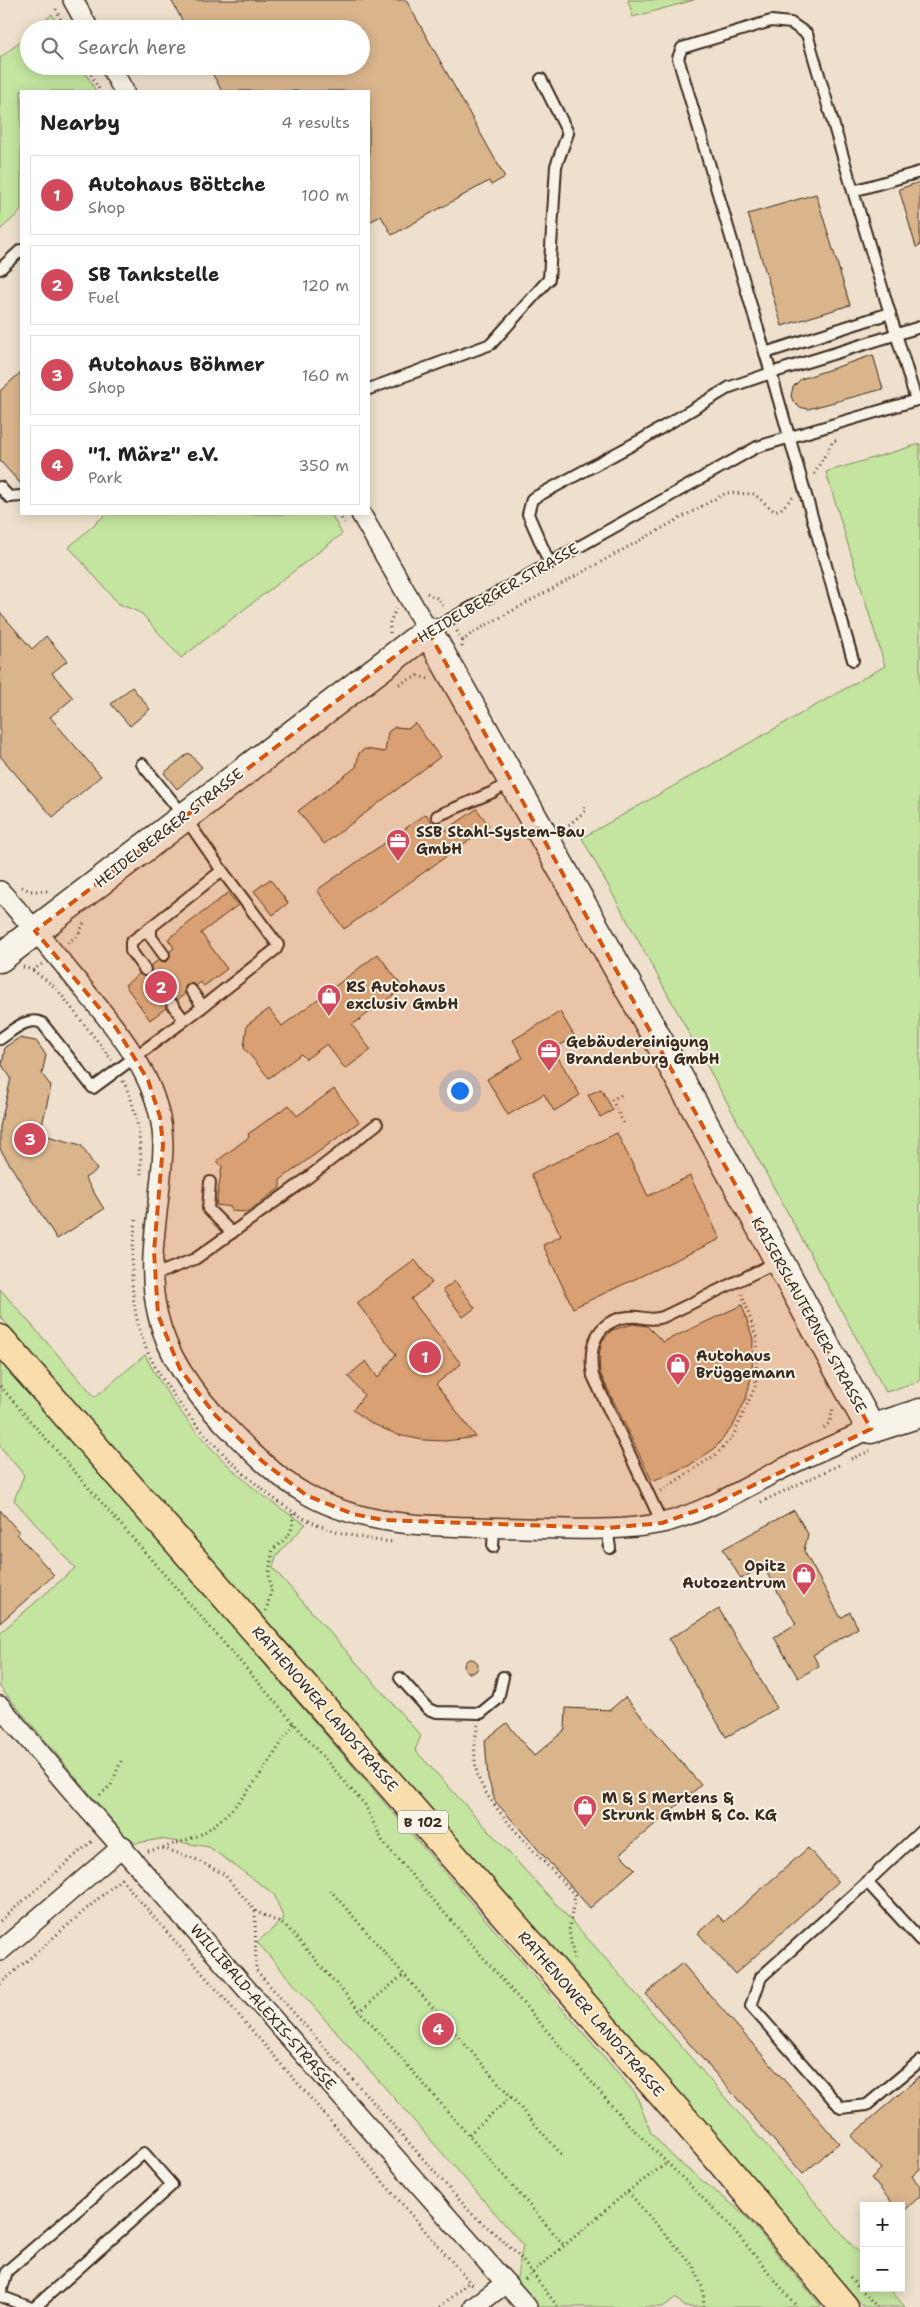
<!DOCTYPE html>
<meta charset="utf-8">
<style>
body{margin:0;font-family:"Shantell Sans",sans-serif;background:#f2f2f2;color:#222}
.controls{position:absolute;right:15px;bottom:15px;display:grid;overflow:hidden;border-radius:0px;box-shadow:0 2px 12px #0003}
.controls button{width:45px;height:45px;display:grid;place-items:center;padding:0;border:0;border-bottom:1px solid #e0e0e0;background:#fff;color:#222;font:25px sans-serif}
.you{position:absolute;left:459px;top:1090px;width:18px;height:18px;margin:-12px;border:4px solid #fff;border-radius:50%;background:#1a73e8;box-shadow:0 0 0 8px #1a73e833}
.badge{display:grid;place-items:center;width:32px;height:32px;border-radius:50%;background:#d1495b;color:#fff;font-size:16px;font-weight:700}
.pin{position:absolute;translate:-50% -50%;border:2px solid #fff;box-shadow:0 1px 5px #0006}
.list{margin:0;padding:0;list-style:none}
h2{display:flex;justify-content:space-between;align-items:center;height:65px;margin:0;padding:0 20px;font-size:21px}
h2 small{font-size:16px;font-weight:400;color:#767676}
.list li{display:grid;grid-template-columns:32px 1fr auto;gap:15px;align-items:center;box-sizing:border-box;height:80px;margin:0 10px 10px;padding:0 10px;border:1px solid #e0e0e0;border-radius:0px}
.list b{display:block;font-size:19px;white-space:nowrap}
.list p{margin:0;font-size:16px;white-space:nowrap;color:#767676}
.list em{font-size:16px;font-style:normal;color:#767676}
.icon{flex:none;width:28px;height:28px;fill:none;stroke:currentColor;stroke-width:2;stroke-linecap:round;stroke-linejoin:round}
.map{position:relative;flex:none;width:920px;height:2307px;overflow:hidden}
.search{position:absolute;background:#fff;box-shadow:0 2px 12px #0003;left:20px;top:20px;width:350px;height:55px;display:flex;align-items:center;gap:12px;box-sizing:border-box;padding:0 18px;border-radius:28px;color:#767676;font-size:19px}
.panel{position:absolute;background:#fff;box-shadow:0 2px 12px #0003;left:20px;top:90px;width:350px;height:425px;border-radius:0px}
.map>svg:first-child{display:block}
.green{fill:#c3e59f;stroke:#7f885e}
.building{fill:#dab58c;stroke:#3b2a1e}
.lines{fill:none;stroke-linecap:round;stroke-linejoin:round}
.lane-casing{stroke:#3b2a1e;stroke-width:14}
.street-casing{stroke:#3b2a1e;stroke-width:22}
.secondary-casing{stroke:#3b2a1e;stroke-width:31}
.primary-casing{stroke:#3b2a1e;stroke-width:31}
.path{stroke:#3b2a1e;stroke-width:3;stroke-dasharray:1 4;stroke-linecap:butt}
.lane{stroke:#f7f3e8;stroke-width:10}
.street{stroke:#f7f3e8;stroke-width:19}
.secondary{stroke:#f7f3e8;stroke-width:28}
.primary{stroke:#f9deab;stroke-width:28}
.marked{fill:#d7540e;fill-opacity:0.2;stroke:#d7540e;stroke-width:4;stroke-dasharray:10 6;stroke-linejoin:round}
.labels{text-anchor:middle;stroke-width:4;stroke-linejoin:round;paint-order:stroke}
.shield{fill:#f7f3e8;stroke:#73665b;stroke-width:1}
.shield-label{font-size:14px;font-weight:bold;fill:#3b2a1e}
.street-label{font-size:15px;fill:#3b2a1e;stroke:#f7f3e8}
.poi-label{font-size:15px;font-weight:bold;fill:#3b2a1e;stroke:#f7f3e8;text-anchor:start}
</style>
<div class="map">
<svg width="920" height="2307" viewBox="0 0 920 2307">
<rect width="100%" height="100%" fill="#eee0cc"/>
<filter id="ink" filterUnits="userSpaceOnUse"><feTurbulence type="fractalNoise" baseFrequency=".02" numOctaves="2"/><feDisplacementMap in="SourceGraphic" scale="10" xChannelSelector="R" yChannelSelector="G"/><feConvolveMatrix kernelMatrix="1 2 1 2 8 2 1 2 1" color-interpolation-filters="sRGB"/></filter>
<g filter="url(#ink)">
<!-- green -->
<g class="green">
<path d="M628 0H694L633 17Z"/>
<path d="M52 14 60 29H35Z"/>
<path d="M29 34V66H81L96 91H21V211L0 230V58Z"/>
<path d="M920 444V1381L886 1392 582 838 885 666 826 472Z"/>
<path d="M106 514H331L342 534 181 658 141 613 119 604 69 547Z"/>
<path d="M0 1289 95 1397 145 1355C177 1419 242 1489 306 1524L276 1556 273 1568 421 1736 415 1750 599 1951 864 2259V2288H889L905 2307H864L0 1316Z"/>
<path d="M0 1353 71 1432 294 1698 636 2094 651 2133 675 2159 743 2213 822 2307H684L676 2297 663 2307H538L516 2282 523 2245 257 1942 284 1919 274 1894 209 1847 160 1839 132 1844 0 1687V1633L75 1568 14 1500 24 1475 0 1446Z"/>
</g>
<!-- building -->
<g class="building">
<path d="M171 0H406L505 177 491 185 489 181 392 235 381 216 369 222V91H222L208 66H361V29H187Z"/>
<path d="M920 182V246L916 247 899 189Z"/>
<path d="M816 194 850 305 782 326 748 214Z"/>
<path d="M873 355 883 389 808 409 799 407 793 401 791 396 793 387 801 379Z"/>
<path d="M21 372V484L0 461V391Z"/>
<path d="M0 612 32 649 46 636 67 661 52 673 73 698 50 717 101 776 53 817 0 756Z"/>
<path d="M132 687 150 709 130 726 111 704Z"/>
<path d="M415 723 440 757 324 844 298 811 356 767 359 753 365 749 385 752 388 732 395 727 409 728Z"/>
<path d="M189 753 202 767 177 789 164 773Z"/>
<path d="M477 809 489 826 344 929 317 890 426 814 440 834Z"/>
<path d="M270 879 288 903 273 915 254 891Z"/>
<path d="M228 893 238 905 201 933 227 969 204 986 201 982 196 986 187 984 185 988V994L177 1000 168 998 166 1002V1008L150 1020 125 985 139 974 149 976 151 972 150 966 159 960 164 962 168 960 170 951 174 948 168 939Z"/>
<path d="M378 954 403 988 352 1025 371 1050 345 1069 327 1044 306 1059 301 1054 269 1078 244 1048 247 1025 269 1009 282 1026Z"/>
<path d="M560 1012 575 1037 553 1049 580 1095 554 1111 544 1094 508 1115 487 1079 523 1058 513 1040Z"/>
<path d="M19 1038 36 1041 46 1055 42 1074 51 1086 40 1134 81 1145 97 1170 85 1178 104 1209 57 1239 0 1149V1127L11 1078 2 1065 5 1047Z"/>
<path d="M334 1089 359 1122 280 1180V1188L247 1212 231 1211V1207L216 1205 222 1166 217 1161 249 1137 248 1134 289 1105 297 1116Z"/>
<path d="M601 1089 613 1110 600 1117 588 1095Z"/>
<path d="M617 1133 648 1196 690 1176 720 1239 573 1308 543 1245 561 1236 531 1174Z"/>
<path d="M415 1260 432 1283 411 1299 461 1364 436 1384 476 1437 446 1441 423 1440 398 1435 371 1423 353 1410 364 1395 348 1376 366 1361 378 1378 396 1354 357 1303Z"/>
<path d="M455 1281 475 1308 463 1317 443 1290Z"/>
<path d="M742 1305 753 1339 752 1373 746 1399 733 1426 714 1449 688 1466 652 1481 600 1373 599 1356 602 1341 612 1330 633 1324 647 1326 663 1342Z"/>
<path d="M0 1510 19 1532 17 1534 54 1575 0 1623Z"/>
<path d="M794 1510 808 1534 804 1551 841 1618 850 1612 858 1628 813 1655 819 1666 798 1678 774 1637 796 1624 763 1566 741 1579 723 1549Z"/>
<path d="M719 1609 777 1708 726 1737 669 1639Z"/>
<circle cx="471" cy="1666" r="7"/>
<path d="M625 1697 701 1785 620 1854 635 1869 590 1908 495 1801 488 1778 485 1740 507 1723 534 1756 565 1730 566 1708 610 1710Z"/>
<path d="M808 1848 838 1882 735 1974 698 1933 718 1915 724 1922Z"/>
<path d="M682 1963 839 2143 803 2174 646 1994Z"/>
<path d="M920 2076V2169L912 2176 920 2186V2196L902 2213 901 2206H895L871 2178 881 2169 851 2136Z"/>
</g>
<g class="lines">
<defs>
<g id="lane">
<path d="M0 269 21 250"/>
<path d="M765 353 890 313"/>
<path d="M369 389 491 344 549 279 556 166 568 133 541 79"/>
<path d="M916 400 853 191 920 172"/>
<path d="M0 487 9 497 21 496"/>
<path d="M549 562 528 514 532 499 641 440 730 387 771 373 678 58 682 48 771 21 791 23 807 34 853 191"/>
<path d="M429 631 757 447 920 399"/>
<path d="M853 660 771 373 920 327"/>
<path d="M142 764 184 816 220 868V872L151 927V937L164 955"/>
<path d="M437 816 493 792 511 781"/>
<path d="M145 970 131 951V942L151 927"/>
<path d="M201 1008 276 949 278 945 220 868"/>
<path d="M181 1023 201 1008V1004L191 990"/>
<path d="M0 1039C12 1031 27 1016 42 1023L93 1088 181 1023V1016L172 1004"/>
<path d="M210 1182 208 1209 232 1233"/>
<path d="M154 1275 195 1259 297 1186 377 1124"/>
<path d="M662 1523 593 1376C588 1348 595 1321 628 1317 643 1315 647 1322 663 1317L779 1261"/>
<path d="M607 1528 610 1548"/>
<path d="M493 1547 494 1527"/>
<path d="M400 1678 428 1709 437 1712 481 1713 498 1699 503 1677"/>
<path d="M867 1882 920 1832"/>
<path d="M920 1940 867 1882 761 1977 751 2006 841 2108 867 2105 920 2061"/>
<path d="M0 2296 7 2271 144 2153 172 2185 35 2307"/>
<path d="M0 2296 29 2307"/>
</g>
<g id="street">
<path d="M73 0 89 29"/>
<path d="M110 66 124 91"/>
<path d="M361 514 428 631"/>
<path d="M0 891C27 920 52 950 77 981 116 1029 163 1080 163 1146 162 1202 144 1260 158 1316 168 1358 196 1396 226 1426 250 1451 276 1477 306 1494 370 1531 453 1526 524 1528 568 1529 619 1532 662 1523 700 1514 736 1493 770 1475 803 1458 837 1443 871 1429"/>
<path d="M0 1706 86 1807 527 2307"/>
<path d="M0 1951 123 1846"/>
<path d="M474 2307 506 2283"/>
</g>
<path id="secondary" d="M0 958 428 631 661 1045 871 1429 920 1413"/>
<path id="primary" d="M0 1339 711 2150 844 2307"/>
</defs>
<!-- lane casing -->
<use href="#lane" class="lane-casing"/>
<!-- street casing -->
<use href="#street" class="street-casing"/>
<!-- secondary casing -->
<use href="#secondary" class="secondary-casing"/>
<!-- primary casing -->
<use href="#primary" class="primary-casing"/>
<!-- path -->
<g class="path">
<path d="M56 9 65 29"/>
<path d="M86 66 100 91"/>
<path d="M814 474 833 441 836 440"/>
<path d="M339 514 344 523"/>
<path d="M427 593 439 599 444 608"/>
<path d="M457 631 463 641"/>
<path d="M390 633V622L396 609"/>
<path d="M462 647 463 641 472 633 726 493 754 494 774 511 781 509 793 497"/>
<path d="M399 684 418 676 429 679"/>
<path d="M565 828 585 811 584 805"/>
<path d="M22 887 30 891H50"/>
<path d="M68 943 78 935 84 923"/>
<path d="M23 967 33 970 42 964"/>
<path d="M33 970 56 988 112 1060"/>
<path d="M123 1081C138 1109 141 1143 141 1174"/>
<path d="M621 1095 612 1100 624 1124"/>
<path d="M136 1220C130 1263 129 1302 144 1343 165 1402 259 1500 316 1524 341 1534 367 1540 393 1542"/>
<path d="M0 1386 365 1805 383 1842 626 2122 729 2224 797 2307"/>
<path d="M824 1428 830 1422 833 1407"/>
<path d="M851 1459 870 1451"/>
<path d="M661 1491 718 1453 733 1436 756 1385 757 1339 742 1294"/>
<path d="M761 1502 839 1465"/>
<path d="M266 1611 271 1591 269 1573 273 1549C291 1535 293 1533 293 1511"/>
<path d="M478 1725C474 1740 473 1761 478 1776 486 1806 552 1869 575 1895L569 1930 574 1960"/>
<path d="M100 1795 111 1785 121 1761"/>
<path d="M163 1848C175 1843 191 1840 203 1833 244 1806 268 1763 294 1723"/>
<path d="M148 1851 162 1848 193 1858 224 1874 255 1911 256 1970 471 2213 516 2252 558 2307"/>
<path d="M330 1890 511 2097 468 2135"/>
<path d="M255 1911 286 1926 564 2245"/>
<path d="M0 1921 92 1841"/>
<path d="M0 1984 121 1879 473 2286"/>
<path d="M359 2012 403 1975"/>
<path d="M511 2097 562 2155"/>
<path d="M628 2192 694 2267 703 2289 704 2307"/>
<path d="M850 2277 877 2307"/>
<path d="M525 2279 627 2192 667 2163"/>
<path d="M440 2307 469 2282"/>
</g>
<!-- lane -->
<use href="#lane" class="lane"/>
<!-- street -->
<use href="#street" class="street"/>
<!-- secondary -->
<use href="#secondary" class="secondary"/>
<!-- primary -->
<use href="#primary" class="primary"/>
</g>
</g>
<!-- marked area -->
<path class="marked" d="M428 631 871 1429 712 1505 662 1523 607 1528 383 1520 353 1514 306 1495 262 1461 216 1416 180 1369 158 1315 154 1251 163 1145 160 1117 148 1080 116 1028 35 931Z"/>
<!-- icons -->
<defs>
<symbol id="office-pin" viewBox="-11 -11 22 30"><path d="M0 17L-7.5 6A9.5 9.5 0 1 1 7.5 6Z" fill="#d1495b" stroke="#f7f3e8"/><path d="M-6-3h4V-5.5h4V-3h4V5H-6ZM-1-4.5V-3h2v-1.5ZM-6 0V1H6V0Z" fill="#fff"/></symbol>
<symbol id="shop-pin" viewBox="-11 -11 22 30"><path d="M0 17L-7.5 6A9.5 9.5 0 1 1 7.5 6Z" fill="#d1495b" stroke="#f7f3e8"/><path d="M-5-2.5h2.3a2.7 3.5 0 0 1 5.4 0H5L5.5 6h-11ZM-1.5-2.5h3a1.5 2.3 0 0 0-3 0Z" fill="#fff"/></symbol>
</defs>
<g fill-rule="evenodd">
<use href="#office-pin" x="384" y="827" width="28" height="38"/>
<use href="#shop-pin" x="315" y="982" width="28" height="38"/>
<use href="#office-pin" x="535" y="1037" width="28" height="38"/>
<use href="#shop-pin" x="664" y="1351" width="28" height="38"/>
<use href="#shop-pin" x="790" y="1561" width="28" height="38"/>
<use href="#shop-pin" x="571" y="1793" width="28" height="38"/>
</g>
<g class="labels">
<!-- shield labels -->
<rect class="shield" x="398" y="1810.5" width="50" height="23" rx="4"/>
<g class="shield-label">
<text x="423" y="1827">B 102</text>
</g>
<!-- street labels -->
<g class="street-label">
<text transform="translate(498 593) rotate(-30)" y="5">HEIDELBERGER STRASSE</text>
<text transform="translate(169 828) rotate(-38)" y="5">HEIDELBERGER STRASSE</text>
<text transform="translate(809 1315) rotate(61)" y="5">KAISERSLAUTERNER STRASSE</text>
<text transform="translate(325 1709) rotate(49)" y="5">RATHENOWER LANDSTRASSE</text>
<text transform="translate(263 2007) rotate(49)" y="5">WILLIBALD-ALEXIS-STRASSE</text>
<text transform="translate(591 2014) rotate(49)" y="5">RATHENOWER LANDSTRASSE</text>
</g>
<!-- poi labels -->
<g class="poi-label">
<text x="416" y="837">SSB Stahl-System-Bau<tspan x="416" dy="17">GmbH</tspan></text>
<text x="346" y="992">RS Autohaus<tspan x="346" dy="17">exclusiv GmbH</tspan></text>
<text x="566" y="1047">Gebäudereinigung<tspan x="566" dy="17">Brandenburg GmbH</tspan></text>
<text x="696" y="1361">Autohaus<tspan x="696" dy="17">Brüggemann</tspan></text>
<text x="786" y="1571" text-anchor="end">Opitz<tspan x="786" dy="17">Autozentrum</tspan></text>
<text x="602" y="1803">M &amp; S Mertens &amp;<tspan x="602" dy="17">Strunk GmbH &amp; Co. KG</tspan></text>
</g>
</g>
</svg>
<div class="controls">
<button>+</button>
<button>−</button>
</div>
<div class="you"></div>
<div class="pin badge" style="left:425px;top:1357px">1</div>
<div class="pin badge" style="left:161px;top:987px">2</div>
<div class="pin badge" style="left:30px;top:1139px">3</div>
<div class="pin badge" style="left:438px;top:2029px">4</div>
<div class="search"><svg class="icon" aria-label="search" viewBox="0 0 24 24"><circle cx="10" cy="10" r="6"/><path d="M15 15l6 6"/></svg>Search here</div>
<section class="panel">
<h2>Nearby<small>4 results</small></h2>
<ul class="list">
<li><span class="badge">1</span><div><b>Autohaus Böttche</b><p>Shop</p></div><em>100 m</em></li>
<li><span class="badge">2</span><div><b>SB Tankstelle</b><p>Fuel</p></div><em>120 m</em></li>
<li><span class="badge">3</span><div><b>Autohaus Böhmer</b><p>Shop</p></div><em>160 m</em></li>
<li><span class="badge">4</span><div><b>&quot;1. März&quot; e.V.</b><p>Park</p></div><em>350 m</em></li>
</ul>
</section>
</div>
